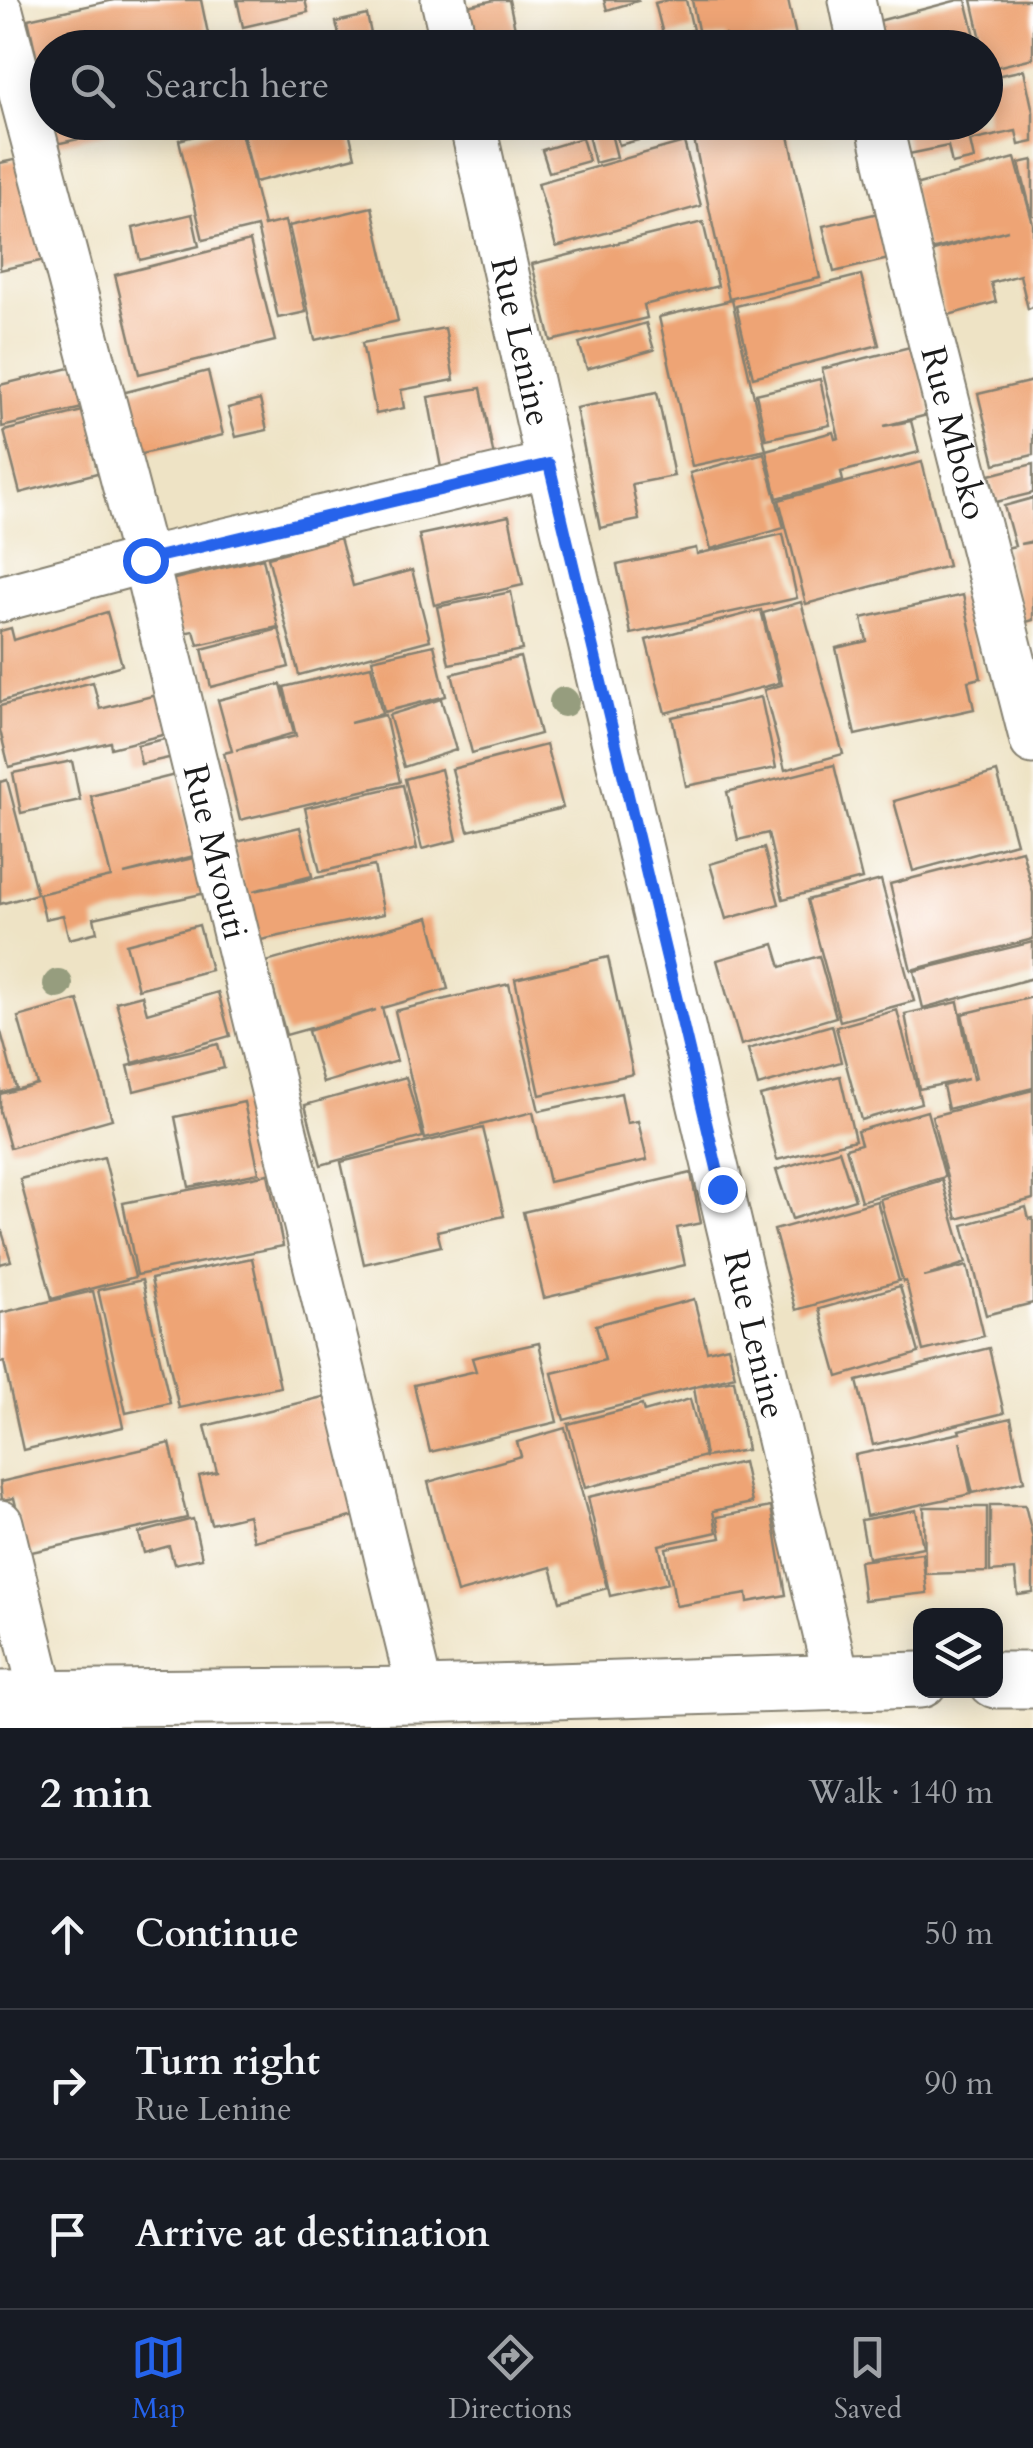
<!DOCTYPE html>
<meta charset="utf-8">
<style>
body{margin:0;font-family:Cardo,serif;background:#242831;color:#f1f3f6}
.controls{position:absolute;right:30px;bottom:30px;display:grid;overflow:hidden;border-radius:20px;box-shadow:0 5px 25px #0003}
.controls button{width:90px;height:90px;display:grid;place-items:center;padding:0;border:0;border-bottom:2px solid #363941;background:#171b24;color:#f1f3f6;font:50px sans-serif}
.stop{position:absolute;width:30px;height:30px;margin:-22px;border:8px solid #2563eb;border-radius:50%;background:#fff}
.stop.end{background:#2563eb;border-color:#fff;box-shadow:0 2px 10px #0008}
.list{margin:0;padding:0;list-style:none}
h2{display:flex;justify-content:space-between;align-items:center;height:130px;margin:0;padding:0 40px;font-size:42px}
h2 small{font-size:32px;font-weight:400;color:#9ea1a6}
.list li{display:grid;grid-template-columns:65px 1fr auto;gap:30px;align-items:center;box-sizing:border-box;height:150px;padding:0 40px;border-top:2px solid #363941}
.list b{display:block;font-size:38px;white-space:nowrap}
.list p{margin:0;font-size:32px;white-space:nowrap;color:#9ea1a6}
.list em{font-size:32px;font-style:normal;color:#9ea1a6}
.icon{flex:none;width:55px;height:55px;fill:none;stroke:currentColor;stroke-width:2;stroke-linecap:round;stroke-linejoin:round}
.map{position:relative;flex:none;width:1033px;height:1728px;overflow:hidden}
.search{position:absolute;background:#171b24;box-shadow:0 5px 25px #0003;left:30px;right:30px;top:30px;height:110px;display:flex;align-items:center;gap:25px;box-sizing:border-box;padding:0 35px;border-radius:55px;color:#9ea1a6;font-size:38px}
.sheet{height:580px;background:#171b24}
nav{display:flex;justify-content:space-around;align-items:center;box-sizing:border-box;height:140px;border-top:2px solid #363941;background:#171b24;font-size:28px;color:#9ea1a6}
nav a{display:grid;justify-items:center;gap:5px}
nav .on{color:#2563eb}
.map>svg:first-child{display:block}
.building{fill:#eea475}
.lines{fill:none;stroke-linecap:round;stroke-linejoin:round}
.minor-casing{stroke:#858070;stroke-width:49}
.tertiary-casing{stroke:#858070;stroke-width:59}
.minor{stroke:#fff;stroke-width:45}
.tertiary{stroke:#fff;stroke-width:55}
.tree{fill:#969d7e}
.route{stroke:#2563eb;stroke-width:12}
.labels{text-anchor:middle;stroke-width:10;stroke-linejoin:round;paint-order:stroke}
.street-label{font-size:35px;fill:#1c1c1c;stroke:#fff}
</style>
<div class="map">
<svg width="1033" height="1728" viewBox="0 0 1033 1728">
<rect width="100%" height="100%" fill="#fff"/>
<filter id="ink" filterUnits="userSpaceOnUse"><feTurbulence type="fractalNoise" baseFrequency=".01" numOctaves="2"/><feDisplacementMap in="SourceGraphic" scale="20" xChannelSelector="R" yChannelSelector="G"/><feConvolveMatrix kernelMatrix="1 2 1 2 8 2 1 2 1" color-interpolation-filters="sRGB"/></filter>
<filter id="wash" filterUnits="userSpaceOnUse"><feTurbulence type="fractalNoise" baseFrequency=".0048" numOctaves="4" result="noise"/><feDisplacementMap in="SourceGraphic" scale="40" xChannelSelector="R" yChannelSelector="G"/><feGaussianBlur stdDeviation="2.25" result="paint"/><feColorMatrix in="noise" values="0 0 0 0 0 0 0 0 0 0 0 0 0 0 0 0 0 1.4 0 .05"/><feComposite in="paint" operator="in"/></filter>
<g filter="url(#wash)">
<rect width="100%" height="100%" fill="#eee3c5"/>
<g id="blocks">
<!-- building -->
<g class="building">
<path d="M114 0H201L211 48H48L46 100 28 19Z"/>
<path d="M237 0H305L308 12 243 27Z"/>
<path d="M495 0H509L517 38 468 48 459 8Z"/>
<path d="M604 0H637L638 1 607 10Z"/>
<path d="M667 0H686L693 30 664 38 655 3Z"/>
<path d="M692 0H788L796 36 742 48H729L725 35 700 40Z"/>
<path d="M958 0H966L978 48H877L871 23Z"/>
<path d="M972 0H1033V58L988 69 986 48H983Z"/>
<path d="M367 15 374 48H342L336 22Z"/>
<path d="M283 31 288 48H227V46Z"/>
<path d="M1024 70 1033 112V142L1019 145 1016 131 970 141 974 159 952 164 948 146 909 154 902 122H986V78Z"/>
<path d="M51 122H145V124L56 144Z"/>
<path d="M240 122H347L355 157 255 182Z"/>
<path d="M573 122H608L617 157 595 163 586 127 575 129Z"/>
<path d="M613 122H659L662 134 619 145Z"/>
<path d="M770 122H786L820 278 729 299 694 140Z"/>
<path d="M239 124 264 226 285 221 306 312 278 318 257 227 203 240 179 140Z"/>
<path d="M582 138 589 161 549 172 542 150Z"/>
<path d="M684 142 701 206 556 247 538 183Z"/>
<path d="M28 157 49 259 0 270V163Z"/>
<path d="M1015 158 1033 224V307L1028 309 1020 275 991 283 996 302 945 316 930 252 1008 230 927 251 911 186Z"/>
<path d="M1033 160V215H1032L1019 163Z"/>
<path d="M372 207 398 321 315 340 289 226Z"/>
<path d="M887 211 897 257 834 272 823 226Z"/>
<path d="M192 214 199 246 140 260 133 228Z"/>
<path d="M703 222 718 286 644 305 647 318 551 341 532 264Z"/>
<path d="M250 241 275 341 139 374 115 275Z"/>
<path d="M861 275 879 345 753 377 736 306Z"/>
<path d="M732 300 766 450 692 466 659 317Z"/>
<path d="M646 323 654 350 587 369 579 343Z"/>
<path d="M445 328 454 380 401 390 404 408 376 414 362 343Z"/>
<path d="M914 346 931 414 884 426 911 421 919 452 841 472 843 481 777 498 766 450 833 432 835 439 839 438 822 369Z"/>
<path d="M86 364 95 405 2 427 0 385Z"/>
<path d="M208 371 223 435 137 455 122 393Z"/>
<path d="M820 379 830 425 766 439 756 394Z"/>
<path d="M1033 381V455L995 464 978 394Z"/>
<path d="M481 388 495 463 442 473 428 397Z"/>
<path d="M657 392 674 476 632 484 639 520 600 528 576 408Z"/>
<path d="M260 400 267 430 236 437 228 408Z"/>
<path d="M94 408 101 472 20 493 4 431Z"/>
<path d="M764 453 784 528 711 549 690 473Z"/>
<path d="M922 462 948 566 806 604 779 500Z"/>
<path d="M1033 464V493L996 502 990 475Z"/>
<path d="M1033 498V541L1020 544 1033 542V620L1023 623 1006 548 1015 546 1004 506Z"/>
<path d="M509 516 523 585 434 605 419 535Z"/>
<path d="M783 534 797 598 631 634 617 565 696 548 697 554Z"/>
<path d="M340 538 353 586 412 570 430 640 299 675 268 557Z"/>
<path d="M263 558 278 627 198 645 194 631 177 634 166 581Z"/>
<path d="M511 592 522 650 449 664 437 607Z"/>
<path d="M963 595 981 678 968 681 974 709 855 735 836 648 867 641 862 618Z"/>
<path d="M801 602 843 754 785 770 764 690 782 685 763 613Z"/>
<path d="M761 610 779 683 665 713 646 640Z"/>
<path d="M107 612 122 665 0 702V631L11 628 14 640Z"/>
<path d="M279 629 289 667 211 687 202 649Z"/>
<path d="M434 645 446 696 384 712 372 659Z"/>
<path d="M520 657 540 734 472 753 452 674Z"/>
<path d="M371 666 382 714 350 723 385 715 400 782 240 820 224 753 232 751 218 700 281 684 294 733 236 750 296 736 284 687Z"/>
<path d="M93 682 100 709 168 692 178 731 111 748 110 742 9 767 0 730V706Z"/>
<path d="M761 697 776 768 686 786 672 717Z"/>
<path d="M441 699 456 750 404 767 389 715Z"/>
<path d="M174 737 178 756 141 764 137 745Z"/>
<path d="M546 745 563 808 468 831 452 769Z"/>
<path d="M72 761 80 800 21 813 13 773Z"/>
<path d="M834 765 862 879 783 899 768 833 738 840 727 792Z"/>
<path d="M441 769 457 840 422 849 405 779Z"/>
<path d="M997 772 1016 843 913 871 894 801Z"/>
<path d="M175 775 194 856 124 874 202 856 210 892 94 918 97 932 69 939 63 915 45 919 39 894 111 877 91 796Z"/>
<path d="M7 780 37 894 0 904V782Z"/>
<path d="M403 785 417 849 320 872 305 808Z"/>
<path d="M300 827 312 876 253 891 374 866 384 914 256 941 233 843Z"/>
<path d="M764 848 779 904 726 919 710 864Z"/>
<path d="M1022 850 1033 893V939L911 970 890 884Z"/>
<path d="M881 880 914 1001 840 1021 807 900Z"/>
<path d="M429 917 448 989 382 1008 397 1061 323 1083 308 1031 376 1010 286 1035 266 962Z"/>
<path d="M199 925 211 970 138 989 126 944Z"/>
<path d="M1033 942V978L923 1008 914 971Z"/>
<path d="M774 944 781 967 819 956 836 1017 741 1045 717 960Z"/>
<path d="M608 957 633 1074 540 1095 515 979Z"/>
<path d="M509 984 539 1111 621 1093 627 1123 638 1121 647 1160 549 1182 533 1112 425 1139 395 1011Z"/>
<path d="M218 992 230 1036 133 1063 116 1002 142 995 147 1013Z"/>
<path d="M1033 997V1088L948 1109 943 1086 968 1079 919 1089 905 1014 958 1002 973 1079 976 1078 962 1014Z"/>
<path d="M78 1000 112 1119 10 1148 0 1112V1094L37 1084 18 1017Z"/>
<path d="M897 1010 921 1103 861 1120 836 1027Z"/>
<path d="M832 1025 841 1062 758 1086 748 1049Z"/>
<path d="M1 1032 16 1088 0 1093V1033Z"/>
<path d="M218 1044 224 1068 134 1091 128 1066Z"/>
<path d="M840 1076 855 1140 777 1160 760 1096Z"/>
<path d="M406 1077 423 1137 321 1165 305 1105Z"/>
<path d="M1033 1090V1199L957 1219 932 1116Z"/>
<path d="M244 1102 259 1173 189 1187 175 1117Z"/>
<path d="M927 1111 945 1177 861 1201 846 1148 861 1144 857 1131Z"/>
<path d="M483 1128 504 1216 437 1231 441 1246 364 1264 341 1162Z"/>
<path d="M839 1150 855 1199 792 1219 776 1170Z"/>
<path d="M104 1157 135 1277 52 1299 20 1179Z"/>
<path d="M691 1173 701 1223 677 1228 685 1265 544 1298 523 1212Z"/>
<path d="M268 1174 283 1246 137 1275 123 1203Z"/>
<path d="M942 1180 966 1263 924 1277 967 1266 984 1336 923 1351 906 1281 903 1282 880 1199Z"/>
<path d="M877 1201 899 1281 796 1310 774 1230Z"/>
<path d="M1026 1207 1029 1219 1033 1218V1303L986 1315 963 1225Z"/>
<path d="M0 1225 11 1261 0 1264Z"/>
<path d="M252 1258 280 1387 179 1408 151 1279Z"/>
<path d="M142 1280 170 1403 126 1413 98 1290Z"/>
<path d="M900 1286 919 1353 838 1377 819 1309Z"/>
<path d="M93 1291 123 1427 23 1450 4 1362 0 1363V1313Z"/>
<path d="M694 1299 707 1351 728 1346 735 1376 564 1420 552 1373 605 1360 596 1325Z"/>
<path d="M539 1343 557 1422 430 1452 414 1385 476 1371 472 1358Z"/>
<path d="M989 1348 1004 1413 873 1445 857 1381Z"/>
<path d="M734 1380 747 1450 705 1457 694 1387Z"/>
<path d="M339 1393 368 1513 254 1541 248 1515 211 1524 199 1476 217 1472 205 1426Z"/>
<path d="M690 1399 705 1456 585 1488 568 1424 642 1405 644 1412Z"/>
<path d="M1011 1418 1024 1481 973 1493 960 1441 971 1494 866 1516 855 1455 960 1433 959 1430Z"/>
<path d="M565 1428 607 1588 560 1601 551 1567 457 1593 428 1482 521 1456 517 1442Z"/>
<path d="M170 1443 187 1518 27 1553 14 1498 2 1500 0 1482Z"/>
<path d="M743 1462 752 1503 713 1511 717 1532 659 1545 668 1583 610 1596 588 1497Z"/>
<path d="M990 1505H1025L1033 1538V1593L1018 1595 1015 1570 990 1572Z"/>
<path d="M771 1507 786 1595 748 1602 747 1594 676 1606 666 1548 721 1538 717 1517Z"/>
<path d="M924 1507H987V1572L925 1574Z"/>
<path d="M916 1510 923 1547 868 1558 861 1520Z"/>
<path d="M193 1519 202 1558 174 1564 169 1546 144 1553 139 1533Z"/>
<path d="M922 1553 927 1593 864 1600 859 1561Z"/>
</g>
</g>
</g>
<g filter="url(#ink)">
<use href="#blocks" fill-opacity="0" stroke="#858070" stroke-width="2.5"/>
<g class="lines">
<defs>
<g id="minor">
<path d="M444 0 455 48"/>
<path d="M852 0 862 48"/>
<path id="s1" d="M0 11 145 560 421 1695"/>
<path id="s2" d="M472 122 549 465 837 1680"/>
<path id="s3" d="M879 122 909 254 1033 741"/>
<path d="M0 599 145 560 549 465"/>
<path d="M0 1523 43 1698"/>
</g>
<g id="tertiary">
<path d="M996 1680H1033"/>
<path d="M0 1699 421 1695 920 1680"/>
</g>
</defs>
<!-- minor casing -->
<use href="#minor" class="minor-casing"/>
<!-- tertiary casing -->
<use href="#tertiary" class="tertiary-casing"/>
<!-- minor -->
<use href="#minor" class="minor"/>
<!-- tertiary -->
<use href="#tertiary" class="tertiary"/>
</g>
<!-- trees -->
<g class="tree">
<circle cx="564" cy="702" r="15"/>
<circle cx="58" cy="984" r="15"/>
</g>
</g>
<g class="lines" filter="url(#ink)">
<!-- route -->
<path class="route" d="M145 560 549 464 722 1189"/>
</g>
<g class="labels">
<!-- street labels -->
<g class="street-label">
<text dy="12" stroke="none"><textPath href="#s2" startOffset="225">Rue Lenine</textPath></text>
<text dy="12" stroke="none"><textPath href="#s3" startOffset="320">Rue Mboko</textPath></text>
<text dy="12" stroke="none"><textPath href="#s1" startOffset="868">Rue Mvouti</textPath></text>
<text dy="12" stroke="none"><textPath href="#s2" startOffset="1245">Rue Lenine</textPath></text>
</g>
</g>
</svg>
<div class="controls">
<button><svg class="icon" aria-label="layers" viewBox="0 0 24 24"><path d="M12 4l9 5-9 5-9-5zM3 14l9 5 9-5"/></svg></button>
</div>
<div class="stop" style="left:145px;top:560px"></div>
<div class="stop end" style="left:722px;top:1189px"></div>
<div class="search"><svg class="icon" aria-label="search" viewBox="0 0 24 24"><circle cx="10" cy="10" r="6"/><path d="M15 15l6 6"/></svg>Search here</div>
</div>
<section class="sheet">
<h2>2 min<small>Walk · 140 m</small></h2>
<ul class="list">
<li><svg class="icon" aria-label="ahead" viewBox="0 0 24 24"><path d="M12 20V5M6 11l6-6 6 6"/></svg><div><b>Continue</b></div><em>50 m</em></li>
<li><svg class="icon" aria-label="right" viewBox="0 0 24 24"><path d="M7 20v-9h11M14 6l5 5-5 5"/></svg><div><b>Turn right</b><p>Rue Lenine</p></div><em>90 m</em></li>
<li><svg class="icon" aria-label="arrive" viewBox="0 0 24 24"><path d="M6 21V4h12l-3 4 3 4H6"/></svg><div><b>Arrive at destination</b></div></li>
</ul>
</section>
<nav>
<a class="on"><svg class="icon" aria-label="map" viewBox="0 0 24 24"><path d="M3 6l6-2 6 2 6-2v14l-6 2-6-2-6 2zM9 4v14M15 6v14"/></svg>Map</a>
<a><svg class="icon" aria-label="directions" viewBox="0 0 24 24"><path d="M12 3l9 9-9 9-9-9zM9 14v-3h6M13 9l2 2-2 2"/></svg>Directions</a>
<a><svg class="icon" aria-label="saved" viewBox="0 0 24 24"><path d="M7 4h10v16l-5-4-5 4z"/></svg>Saved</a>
</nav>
